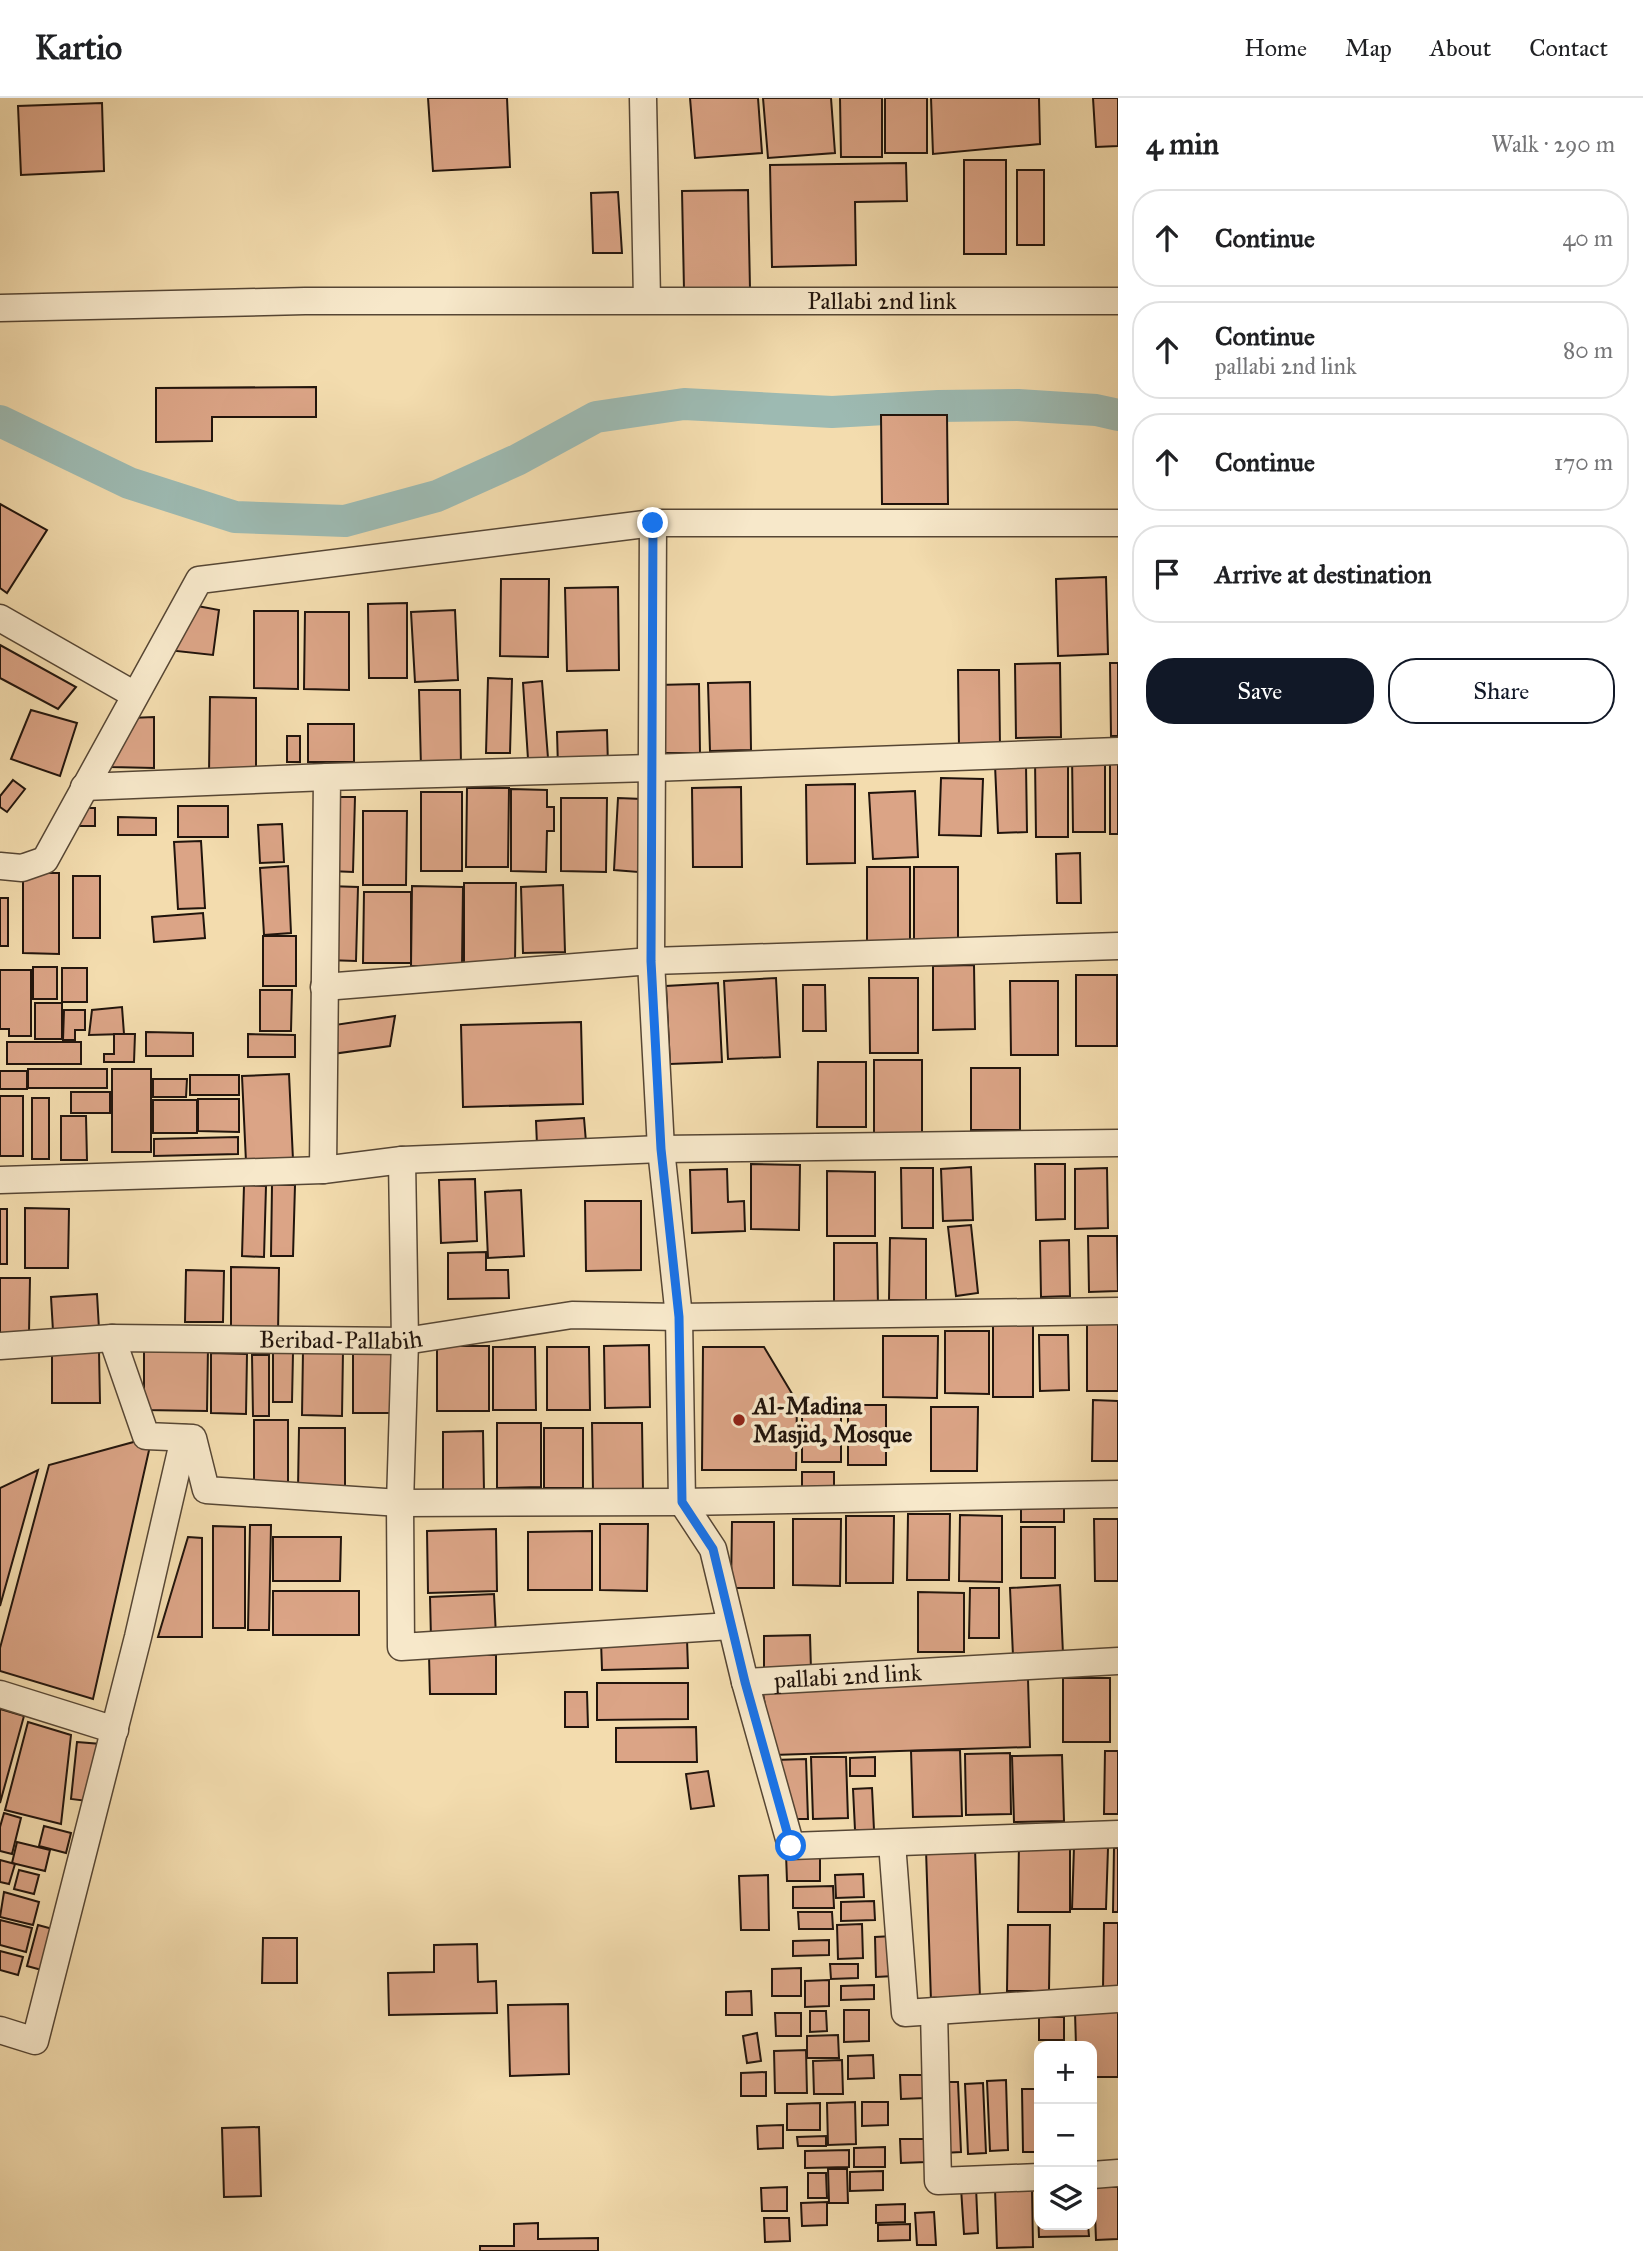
<!DOCTYPE html>
<meta charset="utf-8">
<style>
body{margin:0;font-family:"IM FELL Great Primer",serif;background:#f6f6f6;color:#202124}
.controls{position:absolute;right:21px;bottom:21px;display:grid;overflow:hidden;border-radius:14px;box-shadow:0 7px 28px #0002}
.controls button{width:63px;height:63px;display:grid;place-items:center;padding:0;border:0;border-bottom:2px solid #e0e0e0;background:#fff;color:#202124;font:35px sans-serif}
.stop{position:absolute;width:21px;height:21px;margin:-16px;border:5px solid #1a73e8;border-radius:50%;background:#fff}
.stop.end{background:#1a73e8;border-color:#fff;box-shadow:0 2px 7px #0008}
.list{margin:0;padding:0;list-style:none}
h2{display:flex;justify-content:space-between;align-items:center;height:91px;margin:0;padding:0 28px;font-size:30px}
h2 small{font-size:23px;font-weight:400;color:#757577}
.list li{display:grid;grid-template-columns:46px 1fr auto;gap:21px;align-items:center;box-sizing:border-box;height:98px;margin:0 14px 14px;padding:0 14px;border:2px solid #e0e0e0;border-radius:28px}
.list b{display:block;font-size:26px;white-space:nowrap}
.list p{margin:0;font-size:23px;white-space:nowrap;color:#757577}
.list em{font-size:23px;font-style:normal;color:#757577}
.actions{display:flex;gap:14px;padding:21px 28px}
.actions a{flex:1;padding:16px 0;border:2px solid #111827;border-radius:28px;text-align:center;font-size:24px;color:#111827}
.actions .main{background:#111827;color:#fff}
.icon{flex:none;width:38px;height:38px;fill:none;stroke:currentColor;stroke-width:2;stroke-linecap:round;stroke-linejoin:round}
.map{position:relative;flex:none;width:1118px;height:2153px;overflow:hidden}
header{display:flex;align-items:center;gap:42px;box-sizing:border-box;height:98px;padding:0 35px;background:#fff;border-bottom:2px solid #e0e0e0}
header strong{font-size:33px}
nav{display:flex;gap:38px;margin-inline-start:auto;font-size:24px}
main{display:flex}
aside{flex:1;background:#fff}
.map>svg:first-child{display:block}
.lines{fill:none;stroke-linecap:round;stroke-linejoin:round}
.canal{stroke:#9dbab2;stroke-width:32}
.building{fill:#dba486;stroke:#21140c;stroke-width:2}
.street-casing{stroke:#564634;stroke-width:29}
.street{stroke:#f7e8ca;stroke-width:26}
.route{stroke:#1a73e8;stroke-width:9}
.poi-dot{fill:#8f2418;stroke:#f7e8ca;stroke-width:2.5}
.labels{text-anchor:middle;stroke-width:7;stroke-linejoin:round;paint-order:stroke}
.street-label{font-size:24px;fill:#21140c;stroke:#f7e8ca}
.poi-label{font-size:24px;font-weight:bold;fill:#21140c;stroke:#f7e8ca;text-anchor:start}
</style>
<header>
<strong>Kartio</strong>
<nav><a>Home</a><a>Map</a><a>About</a><a>Contact</a></nav>
</header>
<main>
<div class="map">
<svg width="1118" height="2153" viewBox="0 0 1118 2153">
<rect width="100%" height="100%" fill="#f3dcae"/>
<filter id="stains"><feTurbulence type="fractalNoise" baseFrequency=".00286" numOctaves="4"/><feColorMatrix values="0 0 0 0 .2 0 0 0 0 .09 0 0 0 0 .02 0 0 0 .5 -.17"/></filter>
<radialGradient id="worn" r=".72"><stop offset=".6" stop-color="#630" stop-opacity="0"/><stop offset="1" stop-color="#630" stop-opacity=".3"/></radialGradient>
<g class="lines">
<!-- canal -->
<path class="canal" d="M0 323 129 385 235 419 345 423 437 398 517 362 596 319 684 306 832 314 938 308 1018 307 1096 312 1118 317"/>
</g>
<!-- building -->
<g class="building">
<path d="M428 0H507L510 69 433 73Z"/>
<path d="M690 0H758L762 55 695 60Z"/>
<path d="M763 0H831L835 55 768 60Z"/>
<path d="M840 0H882V59H841Z"/>
<rect x="885" y="0" width="42" height="55"/>
<path d="M931 0H1039L1040 46 933 56Z"/>
<path d="M1093 0H1118V48L1096 49Z"/>
<path d="M102 5 104 73 21 77 18 8Z"/>
<rect x="964" y="62" width="42" height="94"/>
<path d="M906 65 907 103 855 104 856 167 772 169 770 67Z"/>
<rect x="1017" y="72" width="27" height="75"/>
<path d="M748 92 750 191 684 192 682 93Z"/>
<path d="M618 94 622 155H593L591 95Z"/>
<path d="M316 289V319H212V343L156 344V290Z"/>
<path d="M881 317H947L948 406H882Z"/>
<path d="M0 406 47 432 7 495 0 490Z"/>
<path d="M1106 479 1108 556 1058 558 1056 481Z"/>
<path d="M501 481H549L548 559 500 558Z"/>
<path d="M618 489 619 572 567 573 565 490Z"/>
<path d="M407 505V580H369L368 506Z"/>
<path d="M192 507 219 512 213 557 167 552Z"/>
<path d="M455 512 458 582 415 584 411 514Z"/>
<path d="M254 513H298V591L254 590Z"/>
<path d="M305 514H349V592L304 591Z"/>
<path d="M0 547 76 589 58 611 0 580Z"/>
<path d="M1060 565 1061 639 1016 640 1015 566Z"/>
<path d="M1110 565H1118V638H1111Z"/>
<path d="M958 572H999L1000 648 959 649Z"/>
<path d="M488 580 512 581 510 655H486Z"/>
<path d="M542 583 548 660 528 661 523 585Z"/>
<path d="M750 584 751 652 710 653 708 585Z"/>
<path d="M699 586 700 655H659L657 587Z"/>
<path d="M419 592H460L461 669H421Z"/>
<path d="M210 599 256 600V676H209Z"/>
<path d="M31 612 77 625 60 678 11 661Z"/>
<path d="M154 619V670L111 669 130 620Z"/>
<rect x="308" y="626" width="46" height="38"/>
<path d="M607 632 608 668 558 670 557 634Z"/>
<rect x="287" y="638" width="13" height="26"/>
<path d="M1105 656V734H1073L1072 657Z"/>
<rect x="1110" y="658" width="8" height="78"/>
<path d="M1035 661H1068V739H1036Z"/>
<path d="M1026 666 1027 734 998 735 995 667Z"/>
<path d="M941 680 983 681 981 738 939 737Z"/>
<path d="M13 682 25 691 7 714 0 709V698Z"/>
<path d="M855 686V765L807 766 806 687Z"/>
<path d="M741 689 742 769H693L692 690Z"/>
<path d="M467 690H509L508 769H466Z"/>
<path d="M511 691 547 692V709H554V733H547L546 774 511 773Z"/>
<path d="M915 693 918 759 873 761 869 695Z"/>
<rect x="421" y="694" width="41" height="79"/>
<path d="M331 699H355L353 774 330 773Z"/>
<path d="M561 700H607L606 774 561 773Z"/>
<path d="M618 700 642 701 638 774 614 772Z"/>
<rect x="178" y="708" width="50" height="31"/>
<rect x="76" y="710" width="19" height="18"/>
<path d="M363 713H407L406 787H363Z"/>
<path d="M118 719 156 720V737H118Z"/>
<path d="M282 726 284 764 260 765 258 727Z"/>
<path d="M201 743 205 810 178 811 174 744Z"/>
<path d="M1080 755 1081 805H1057L1056 756Z"/>
<path d="M288 768 291 835 264 837 260 770Z"/>
<rect x="867" y="769" width="43" height="76"/>
<rect x="914" y="769" width="44" height="76"/>
<path d="M23 775H59V856L23 855Z"/>
<rect x="73" y="778" width="27" height="62"/>
<path d="M464 785H516L515 865H464Z"/>
<path d="M563 787 565 854 523 855 521 789Z"/>
<path d="M328 788 358 789 356 863 326 862Z"/>
<path d="M412 788 463 789 462 868H411Z"/>
<path d="M364 794H411V865H363Z"/>
<rect x="0" y="800" width="8" height="48"/>
<path d="M203 815 205 840 154 844 152 819Z"/>
<rect x="263" y="838" width="33" height="50"/>
<path d="M974 867 975 931 933 932V868Z"/>
<rect x="33" y="869" width="24" height="32"/>
<rect x="62" y="870" width="25" height="34"/>
<path d="M0 872H31V938H9V931H0Z"/>
<rect x="1076" y="877" width="41" height="71"/>
<path d="M776 880 780 959 728 961 724 883Z"/>
<path d="M869 880H918V955H870Z"/>
<path d="M1010 883H1058V957H1011Z"/>
<path d="M718 885 722 964 670 966 666 888Z"/>
<path d="M803 887H825L826 933H803Z"/>
<path d="M260 892H292L291 933H260Z"/>
<rect x="35" y="905" width="27" height="36"/>
<path d="M122 909 124 936 89 937 92 912Z"/>
<path d="M64 912H85V932H75V942H63Z"/>
<path d="M395 918 390 948 332 956 328 928Z"/>
<path d="M581 924 583 1006 463 1009 461 927Z"/>
<path d="M146 934 193 935V958H146Z"/>
<path d="M114 936H135L134 964H104V956H114Z"/>
<path d="M248 936 295 937V959H248Z"/>
<rect x="7" y="944" width="74" height="22"/>
<rect x="874" y="962" width="48" height="75"/>
<path d="M818 964H866V1029H817Z"/>
<rect x="971" y="970" width="49" height="62"/>
<rect x="28" y="971" width="79" height="19"/>
<rect x="112" y="971" width="39" height="83"/>
<rect x="0" y="973" width="27" height="18"/>
<path d="M289 976 293 1062 246 1064 242 978Z"/>
<rect x="190" y="977" width="49" height="20"/>
<path d="M153 981H187L186 999H153Z"/>
<rect x="71" y="994" width="39" height="21"/>
<rect x="0" y="998" width="23" height="60"/>
<rect x="32" y="1000" width="17" height="61"/>
<path d="M198 1001H239V1034L198 1033Z"/>
<rect x="153" y="1002" width="44" height="33"/>
<path d="M61 1018H86L87 1062H61Z"/>
<path d="M584 1020 586 1044 537 1047 536 1023Z"/>
<path d="M238 1039V1056L154 1058V1041Z"/>
<path d="M751 1066 800 1067 799 1132 751 1131Z"/>
<path d="M1035 1066H1065V1121L1036 1122Z"/>
<path d="M971 1069 973 1122 943 1123 941 1071Z"/>
<path d="M901 1070H933V1130H902Z"/>
<path d="M1107 1070 1108 1130 1075 1131V1071Z"/>
<path d="M727 1071 728 1104 744 1103 745 1133 692 1135 690 1072Z"/>
<path d="M827 1073 875 1074V1138H827Z"/>
<path d="M475 1081 477 1143 441 1145 439 1082Z"/>
<path d="M244 1087 266 1088 264 1159 242 1158Z"/>
<path d="M272 1087H295L293 1158H271Z"/>
<path d="M521 1092 524 1158 488 1160 485 1094Z"/>
<path d="M585 1103H641V1172L586 1173Z"/>
<path d="M25 1110 69 1111 68 1170H25Z"/>
<rect x="0" y="1111" width="7" height="55"/>
<path d="M971 1127 978 1195 956 1198 948 1129Z"/>
<path d="M1088 1138H1117L1118 1193 1089 1194Z"/>
<path d="M890 1140 926 1141V1202H889Z"/>
<path d="M1069 1142 1070 1198 1041 1199 1040 1143Z"/>
<path d="M834 1145H877L878 1209H834Z"/>
<path d="M486 1154V1172H508L509 1200 448 1201V1155Z"/>
<path d="M231 1169 279 1170 278 1236H231Z"/>
<path d="M186 1172 224 1173 223 1224H185Z"/>
<path d="M0 1180H30L29 1235H0Z"/>
<path d="M97 1196 99 1231 53 1233 51 1199Z"/>
<rect x="1087" y="1221" width="31" height="72"/>
<rect x="993" y="1227" width="40" height="72"/>
<path d="M945 1233H989V1296L945 1295Z"/>
<path d="M1039 1237H1068L1069 1292 1040 1293Z"/>
<path d="M883 1238H938L937 1300 883 1299Z"/>
<path d="M649 1247 650 1309 605 1310 604 1248Z"/>
<path d="M144 1248 208 1249 207 1313 144 1312Z"/>
<rect x="437" y="1248" width="52" height="65"/>
<path d="M493 1249H535L536 1312H493Z"/>
<path d="M547 1249H589L590 1312H547Z"/>
<path d="M703 1249H764L797 1304 796 1372H702Z"/>
<path d="M52 1253H99L100 1305H52Z"/>
<path d="M303 1253H343L342 1318 302 1317Z"/>
<path d="M211 1255 247 1256 246 1316 211 1315Z"/>
<path d="M273 1255H293L292 1304H273Z"/>
<rect x="353" y="1256" width="39" height="59"/>
<path d="M252 1257H269V1318H253Z"/>
<path d="M1093 1302 1118 1303V1363H1092Z"/>
<rect x="802" y="1304" width="39" height="60"/>
<rect x="848" y="1307" width="38" height="60"/>
<path d="M931 1309H978L977 1373H931Z"/>
<rect x="254" y="1322" width="34" height="66"/>
<path d="M497 1325H541V1389L497 1390Z"/>
<path d="M592 1325H642L643 1393 593 1394Z"/>
<path d="M299 1330H345V1391H298Z"/>
<rect x="544" y="1330" width="39" height="60"/>
<path d="M483 1333 484 1394 443 1395V1334Z"/>
<path d="M152 1339 93 1601 0 1573V1550L49 1367Z"/>
<path d="M38 1372 0 1508V1390Z"/>
<rect x="802" y="1374" width="32" height="22"/>
<rect x="1021" y="1401" width="43" height="23"/>
<path d="M908 1416H950L949 1482H907Z"/>
<path d="M960 1417 1002 1418V1484L959 1483Z"/>
<path d="M846 1418H894L893 1485H846Z"/>
<path d="M793 1421H841L840 1488 793 1487Z"/>
<path d="M1094 1421H1118V1483H1095Z"/>
<path d="M732 1424H774V1490H731Z"/>
<path d="M600 1426H648L647 1493 600 1492Z"/>
<path d="M250 1427H271L269 1532H248Z"/>
<path d="M213 1428 245 1429V1530H213Z"/>
<rect x="1021" y="1429" width="34" height="51"/>
<path d="M496 1431 497 1493 428 1495 427 1433Z"/>
<path d="M592 1433V1492H528V1434Z"/>
<path d="M188 1439 202 1440V1539H158Z"/>
<path d="M273 1439H341L340 1483H273Z"/>
<path d="M1060 1487 1063 1556 1013 1558 1010 1490Z"/>
<path d="M970 1490H999V1540H969Z"/>
<rect x="273" y="1493" width="86" height="44"/>
<path d="M918 1494 964 1495V1554H918Z"/>
<path d="M494 1496 496 1539 431 1541 430 1499Z"/>
<path d="M810 1537 811 1572 764 1573V1538Z"/>
<path d="M687 1541 688 1570 602 1572 601 1543Z"/>
<path d="M429 1557H496V1596H430Z"/>
<rect x="1063" y="1580" width="47" height="64"/>
<path d="M1028 1581 1030 1649 773 1657 762 1589Z"/>
<path d="M597 1585H688V1621L597 1622Z"/>
<path d="M565 1594H587L588 1629H565Z"/>
<path d="M0 1611 24 1618 0 1705Z"/>
<path d="M28 1624 71 1637 61 1726 5 1712Z"/>
<path d="M696 1629 697 1664H616V1630Z"/>
<path d="M77 1644 101 1646 95 1704 71 1701Z"/>
<path d="M960 1652 962 1718 913 1719 911 1653Z"/>
<path d="M1105 1653H1118V1716H1104Z"/>
<path d="M1010 1655 1011 1716 966 1717 965 1656Z"/>
<path d="M1062 1657 1064 1723 1014 1724 1012 1658Z"/>
<path d="M811 1659H846L848 1720 813 1721Z"/>
<path d="M875 1659V1678H850V1660Z"/>
<path d="M806 1661 808 1721H788L774 1662Z"/>
<path d="M708 1673 714 1708 691 1711 686 1676Z"/>
<path d="M872 1690 874 1732H855L853 1691Z"/>
<path d="M4 1715 21 1720 12 1756 0 1753V1729Z"/>
<path d="M44 1728 71 1735 66 1755 39 1748Z"/>
<path d="M1019 1743H1070V1814H1018Z"/>
<path d="M17 1744 50 1752 45 1773 12 1765Z"/>
<path d="M1074 1749 1108 1750 1106 1811H1072Z"/>
<path d="M975 1750 980 1901 931 1903 926 1752Z"/>
<path d="M1114 1750H1118V1814H1113Z"/>
<path d="M786 1756H820V1783H787Z"/>
<path d="M0 1762 15 1766 9 1786 0 1784Z"/>
<path d="M19 1772 39 1777 34 1796 14 1791Z"/>
<path d="M863 1776 864 1799 836 1800 835 1777Z"/>
<path d="M768 1777 769 1832H741L739 1778Z"/>
<path d="M833 1788 834 1810H793V1789Z"/>
<path d="M4 1794 39 1804 33 1827 0 1819Z"/>
<path d="M874 1803 875 1822 841 1823V1804Z"/>
<path d="M798 1814H832L833 1831H799Z"/>
<path d="M0 1822 32 1830 26 1854 0 1847Z"/>
<path d="M1104 1825H1118V1891H1103Z"/>
<path d="M862 1826 863 1860 838 1861 837 1827Z"/>
<path d="M38 1827 60 1833 49 1874 27 1868Z"/>
<path d="M1008 1827H1050L1049 1893H1007Z"/>
<path d="M893 1838 894 1878 876 1879 875 1839Z"/>
<path d="M263 1840H297V1885H262Z"/>
<path d="M829 1842V1857L793 1858V1843Z"/>
<path d="M477 1846 478 1884 496 1883 497 1915 389 1917 388 1875 434 1874V1847Z"/>
<path d="M0 1853 23 1859 18 1877 0 1872Z"/>
<path d="M830 1866H858V1880L831 1881Z"/>
<path d="M801 1870V1898H772V1871Z"/>
<path d="M829 1882V1908L805 1909V1883Z"/>
<path d="M874 1887V1901L841 1902V1888Z"/>
<path d="M751 1893 752 1917H726V1894Z"/>
<path d="M568 1906 569 1976 510 1978 508 1907Z"/>
<path d="M844 1912H869V1943L844 1944Z"/>
<path d="M810 1913H826L827 1933 810 1934Z"/>
<path d="M1118 1913V1979H1092V1948H1076L1075 1914Z"/>
<path d="M775 1915H801V1938H776Z"/>
<rect x="1039" y="1919" width="25" height="23"/>
<path d="M757 1935 761 1963 747 1965 743 1938Z"/>
<path d="M838 1937 839 1960H807V1938Z"/>
<path d="M806 1952 807 1995H775L774 1953Z"/>
<path d="M873 1957 874 1980 848 1981V1958Z"/>
<path d="M842 1962 843 1996H814L813 1963Z"/>
<path d="M766 1974V1998H741V1975Z"/>
<path d="M900 1977H925L926 2000 901 2001Z"/>
<path d="M1006 1982 1008 2052 990 2053 987 1983Z"/>
<path d="M940 1984H958L961 2054 943 2055Z"/>
<path d="M983 1985 986 2055 968 2056 965 1986Z"/>
<path d="M1022 1991H1039V2054H1023Z"/>
<path d="M855 2004 856 2046 828 2047 827 2005Z"/>
<path d="M862 2004H888V2027L862 2028Z"/>
<path d="M820 2005V2032H787V2006Z"/>
<path d="M783 2027V2050L758 2051 757 2028Z"/>
<path d="M259 2029 261 2098 224 2099 222 2030Z"/>
<path d="M826 2038V2048H798L797 2039Z"/>
<path d="M900 2041H925L926 2064 901 2065Z"/>
<path d="M885 2049V2069H854V2050Z"/>
<path d="M849 2052V2069L805 2070V2053Z"/>
<path d="M828 2071H847L848 2105H829Z"/>
<path d="M883 2073V2092L850 2093V2074Z"/>
<path d="M808 2075H826L827 2100H808Z"/>
<path d="M1037 2088H1039V2127H1088L1089 2138 1039 2139Z"/>
<path d="M787 2089V2113H762L761 2090Z"/>
<path d="M976 2089 978 2135 964 2136 961 2090Z"/>
<path d="M1094 2089H1118V2141L1096 2142Z"/>
<path d="M1032 2090 1033 2149 997 2150 995 2091Z"/>
<path d="M827 2104V2127L802 2128 801 2105Z"/>
<path d="M905 2106V2124L876 2125V2107Z"/>
<path d="M934 2114 936 2147H917L915 2115Z"/>
<path d="M764 2120H789L790 2143 765 2144Z"/>
<path d="M538 2125V2141L598 2140V2153H480V2148H514V2126Z"/>
<path d="M910 2126V2142L878 2143V2127Z"/>
</g>
<g class="lines">
<defs>
<g id="street">
<path d="M643 0 647 202"/>
<path id="s1" d="M0 210 305 203H1118"/>
<path d="M653 425 651 863 661 1051 679 1219 682 1404 713 1451 745 1584 791 1748 1118 1736"/>
<path d="M0 520 135 597"/>
<path d="M84 689 327 679"/>
<path d="M0 768 22 770 45 762 199 482 653 425H1118"/>
<path d="M324 889 651 863 1118 848"/>
<path d="M402 1062 405 1243 400 1405 401 1549 731 1528"/>
<path d="M323 1072 327 679 651 670 1118 653"/>
<path d="M0 1082 323 1072 402 1062 661 1051 1118 1045"/>
<path d="M112 1240 146 1338 193 1340 206 1392 400 1405 682 1404 1118 1396"/>
<path id="s2" d="M0 1248 112 1240 405 1243 572 1217 679 1219 1118 1213"/>
<path id="s3" d="M745 1584 1118 1563"/>
<path d="M0 1596 115 1632"/>
<path d="M892 1745 905 1915 1118 1901"/>
<path d="M934 1913 938 2083 1039 2079"/>
<path d="M0 1932 35 1943 138 1539 184 1340"/>
<path d="M1092 2077 1118 2075"/>
</g>
</defs>
<!-- street casing -->
<use href="#street" class="street-casing"/>
<!-- street -->
<use href="#street" class="street"/>
</g>
<g class="lines">
<!-- route -->
<path class="route" d="M653 425 651 863 661 1051 679 1219 682 1404 713 1451 745 1584 791 1748"/>
</g>
<!-- markers -->
<circle class="poi-dot" cx="739" cy="1322" r="7"/>
<g class="labels">
<!-- street labels -->
<g class="street-label">
<text dy="8" stroke="none"><textPath href="#s1" startOffset="882">Pallabi 2nd link</textPath></text>
<text dy="8" stroke="none"><textPath href="#s2" startOffset="341">Beribad-Pallabih</textPath></text>
<text dy="8" stroke="none"><textPath href="#s3" startOffset="103">pallabi 2nd link</textPath></text>
</g>
<!-- poi labels -->
<g class="poi-label">
<text x="753" y="1316">Al-Madina<tspan x="753" dy="28">Masjid, Mosque</tspan></text>
</g>
</g>
<rect width="100%" height="100%" filter="url(#stains)"/>
<rect width="100%" height="100%" fill="url(#worn)"/>
</svg>
<div class="controls">
<button>+</button>
<button>−</button>
<button><svg class="icon" aria-label="layers" viewBox="0 0 24 24"><path d="M12 4l9 5-9 5-9-5zM3 14l9 5 9-5"/></svg></button>
</div>
<div class="stop" style="left:791px;top:1748px"></div>
<div class="stop end" style="left:653px;top:425px"></div>
</div>
<aside>
<h2>4 min<small>Walk · 290 m</small></h2>
<ul class="list">
<li><svg class="icon" aria-label="ahead" viewBox="0 0 24 24"><path d="M12 20V5M6 11l6-6 6 6"/></svg><div><b>Continue</b></div><em>40 m</em></li>
<li><svg class="icon" aria-label="ahead" viewBox="0 0 24 24"><path d="M12 20V5M6 11l6-6 6 6"/></svg><div><b>Continue</b><p>pallabi 2nd link</p></div><em>80 m</em></li>
<li><svg class="icon" aria-label="ahead" viewBox="0 0 24 24"><path d="M12 20V5M6 11l6-6 6 6"/></svg><div><b>Continue</b></div><em>170 m</em></li>
<li><svg class="icon" aria-label="arrive" viewBox="0 0 24 24"><path d="M6 21V4h12l-3 4 3 4H6"/></svg><div><b>Arrive at destination</b></div></li>
</ul>
<div class="actions"><a class="main">Save</a><a>Share</a></div>
</aside>
</main>
